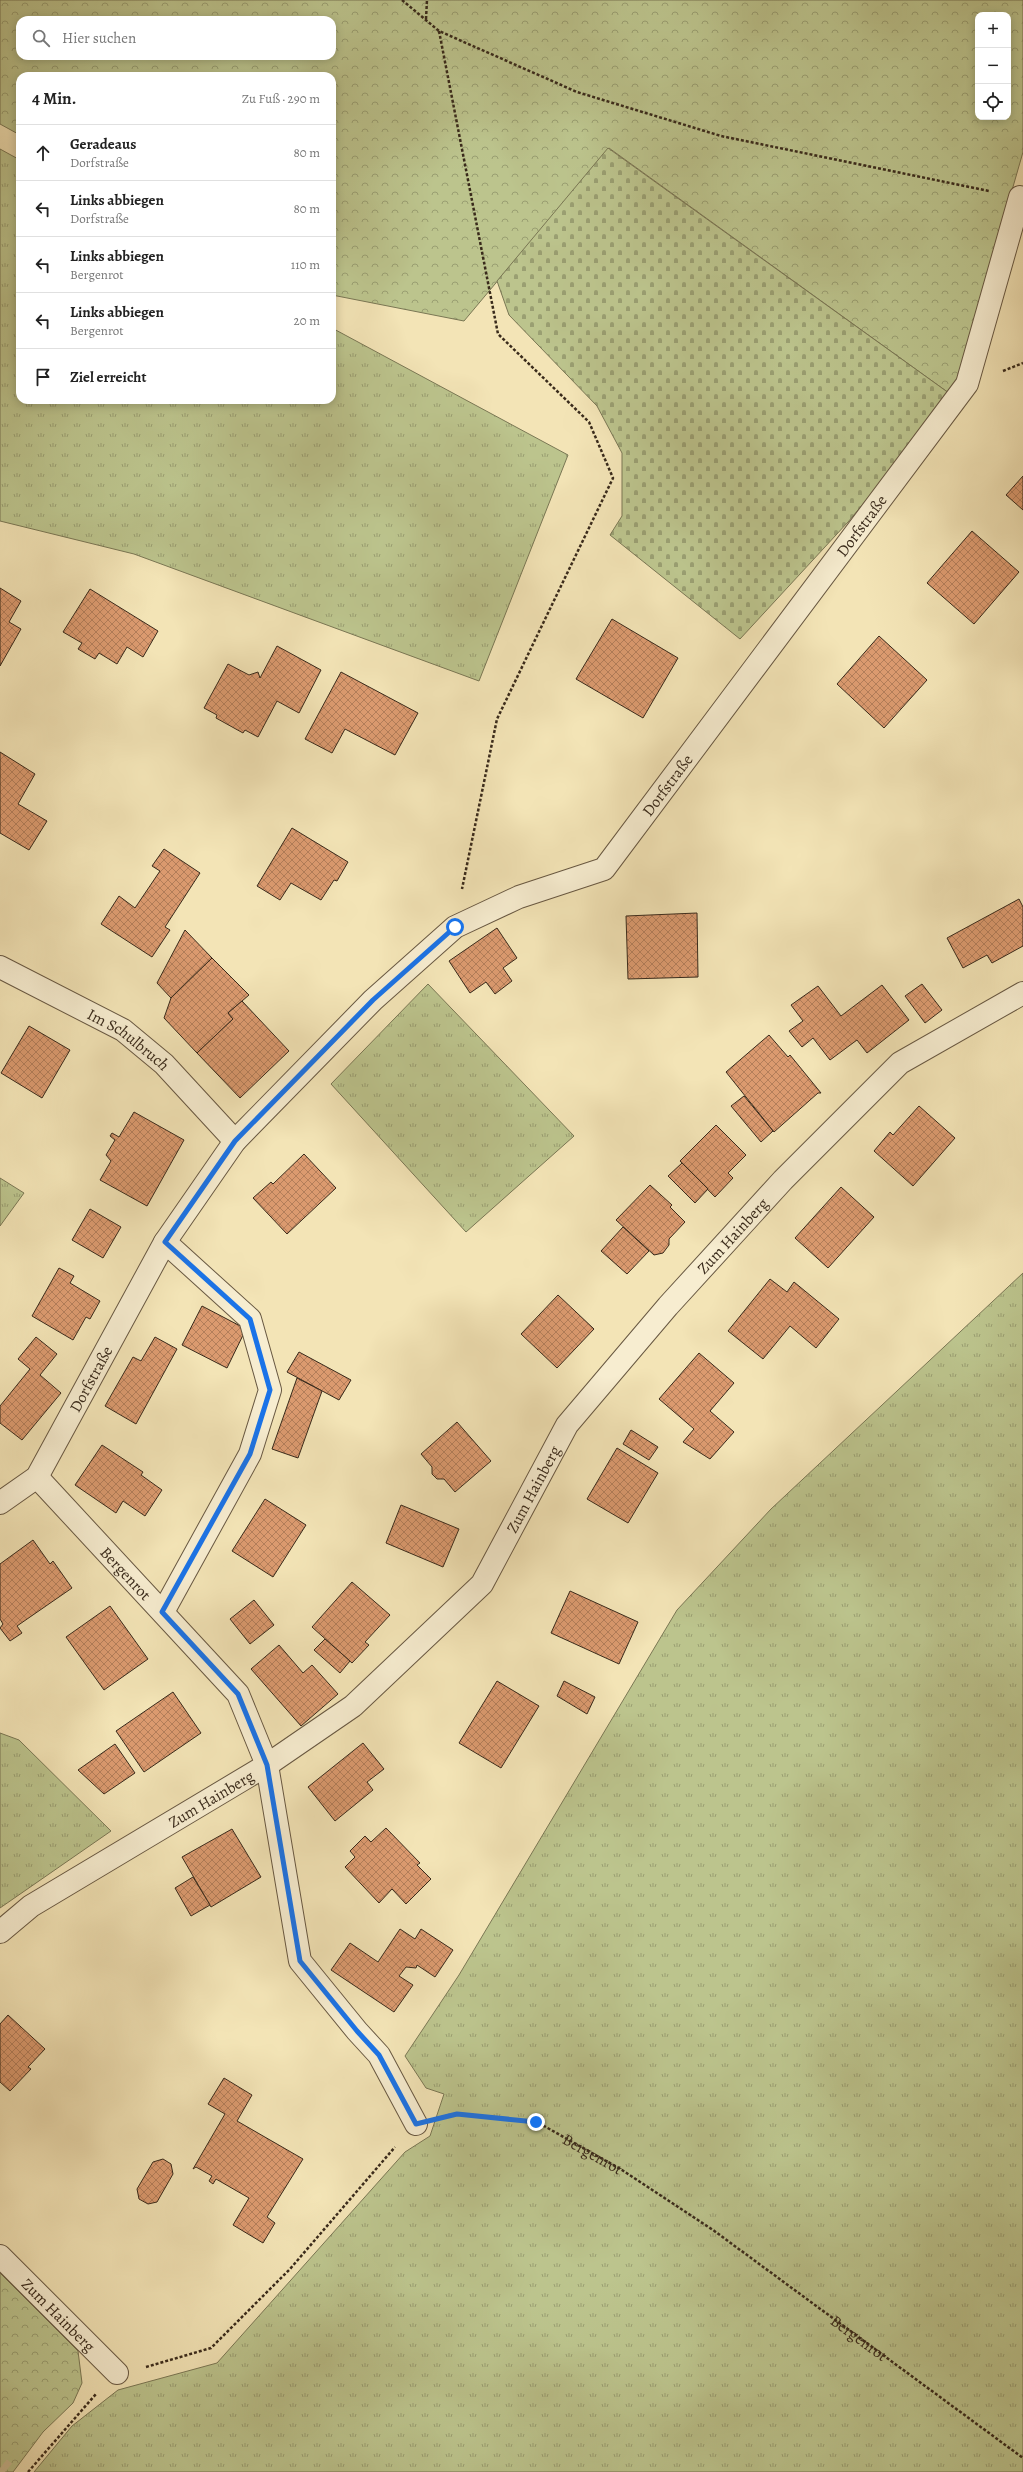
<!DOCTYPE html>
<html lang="de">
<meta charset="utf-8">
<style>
body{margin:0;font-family:Alegreya,serif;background:#f6f6f6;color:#222}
.controls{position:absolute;right:12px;top:12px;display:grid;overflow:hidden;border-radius:8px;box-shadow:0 2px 10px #0003}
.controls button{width:36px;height:36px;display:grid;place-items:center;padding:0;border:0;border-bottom:1px solid #e0e0e0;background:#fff;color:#222;font:20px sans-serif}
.stop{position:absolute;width:12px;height:12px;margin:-9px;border:3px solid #1a73e8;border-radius:50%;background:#fff}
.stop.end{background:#1a73e8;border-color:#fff;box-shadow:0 1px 4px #0008}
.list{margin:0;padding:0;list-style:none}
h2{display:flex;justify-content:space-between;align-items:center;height:52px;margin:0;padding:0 16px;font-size:17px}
h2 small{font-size:13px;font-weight:400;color:#767676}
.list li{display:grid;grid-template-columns:26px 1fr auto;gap:12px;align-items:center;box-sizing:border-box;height:56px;padding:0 16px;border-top:1px solid #e0e0e0}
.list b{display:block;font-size:15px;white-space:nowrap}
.list p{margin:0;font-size:13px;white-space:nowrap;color:#767676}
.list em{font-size:13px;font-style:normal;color:#767676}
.icon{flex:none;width:22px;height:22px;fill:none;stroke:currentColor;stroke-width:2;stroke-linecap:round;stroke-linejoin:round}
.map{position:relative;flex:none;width:1023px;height:2472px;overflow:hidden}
.search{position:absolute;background:#fff;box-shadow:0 2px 10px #0003;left:16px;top:16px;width:320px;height:44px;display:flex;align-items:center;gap:10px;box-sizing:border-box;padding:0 14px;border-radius:12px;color:#767676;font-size:15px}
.panel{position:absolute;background:#fff;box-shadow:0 2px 10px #0003;left:16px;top:72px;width:320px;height:332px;border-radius:12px}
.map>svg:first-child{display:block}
.grass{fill:url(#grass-tufts);stroke:#7a7754}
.forest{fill:url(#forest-crowns);stroke:#7a7754;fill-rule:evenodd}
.cemetery{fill:url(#cemetery-stones);stroke:#7a7754}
.building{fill:url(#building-cross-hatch);stroke:#392a1b}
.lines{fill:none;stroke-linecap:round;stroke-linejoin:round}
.motorway-tunnel{stroke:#cebf97;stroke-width:22;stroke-dasharray:22 11;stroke-linecap:butt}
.minor-casing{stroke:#685842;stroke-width:24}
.path{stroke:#392a1b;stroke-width:2.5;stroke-dasharray:3 2;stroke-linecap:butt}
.minor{stroke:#f7edd0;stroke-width:22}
.route{stroke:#1a73e8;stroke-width:5}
.labels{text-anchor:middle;stroke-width:4;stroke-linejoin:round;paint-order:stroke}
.street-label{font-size:16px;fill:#392a1b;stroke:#f7edd0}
</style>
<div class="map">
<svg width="1023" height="2472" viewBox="0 0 1023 2472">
<defs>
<pattern id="grass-tufts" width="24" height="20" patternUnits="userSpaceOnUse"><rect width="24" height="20" fill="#bcc48d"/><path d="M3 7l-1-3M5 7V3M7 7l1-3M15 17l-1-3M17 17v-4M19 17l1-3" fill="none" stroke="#9a9f72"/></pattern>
<pattern id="forest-crowns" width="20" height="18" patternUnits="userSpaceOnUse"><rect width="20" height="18" fill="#bcc48d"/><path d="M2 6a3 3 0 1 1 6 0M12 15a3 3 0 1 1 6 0" fill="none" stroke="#9a9f72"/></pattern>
<pattern id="cemetery-stones" width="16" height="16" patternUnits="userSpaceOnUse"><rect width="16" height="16" fill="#bcc48d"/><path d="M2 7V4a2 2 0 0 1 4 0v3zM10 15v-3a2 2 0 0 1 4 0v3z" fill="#9a9f72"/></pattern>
<pattern id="building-cross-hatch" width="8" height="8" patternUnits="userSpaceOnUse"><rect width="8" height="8" fill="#db9a6f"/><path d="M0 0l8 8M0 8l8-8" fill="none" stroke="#b37e5a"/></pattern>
</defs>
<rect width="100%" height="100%" fill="#f3e4b6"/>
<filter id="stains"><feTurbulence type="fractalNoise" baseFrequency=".005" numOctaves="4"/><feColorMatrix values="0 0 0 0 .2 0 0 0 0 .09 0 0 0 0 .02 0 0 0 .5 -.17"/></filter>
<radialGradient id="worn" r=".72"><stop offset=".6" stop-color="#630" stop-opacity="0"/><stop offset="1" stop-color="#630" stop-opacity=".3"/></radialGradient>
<!-- grass -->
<g class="grass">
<path d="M0 149 20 160V400H332V328L568 455 479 681 134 554 0 521Z"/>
<path d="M428 984 574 1136 466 1232 331 1084Z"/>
<path d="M0 1178 24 1193 0 1226Z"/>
<path d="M1023 1273V2472H34L72 2426 118 2390 217 2363 405 2152 430 2136 444 2094 426 2088 405 2056 459 1975 677 1610 771 1509Z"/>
<path d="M0 1733 19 1740 111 1831 0 1908Z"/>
</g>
<!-- forest -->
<g class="forest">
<path d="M0 0H1023V152L953 396 609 148 464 321 332 295V76H20V135L0 124ZM978 15H1008V117H978ZM20 20H332V56H20Z"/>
<path d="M0 2273 78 2351 82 2383 73 2403 43 2432 13 2472H0Z"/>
</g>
<!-- cemetery -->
<path class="cemetery" d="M608 148 953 396 848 522 740 639 610 535 622 516V453L597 406 509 315 497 281Z"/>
<!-- building -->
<g class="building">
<path d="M1023 476V510L1006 495Z"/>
<path d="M972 531 1019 572 974 624 927 583Z"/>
<path d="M0 588 21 601 9 622 21 629 0 666Z"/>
<path d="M90 589 158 631 143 657 127 647 117 664 99 653 95 659 78 649 82 643 63 632Z"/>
<path d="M612 619 678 658 643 718 576 679Z"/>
<path d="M879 636 927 680 884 728 837 684Z"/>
<path d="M277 646 321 670 299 713 277 701 258 737 245 730 243 733 216 718 217 715 204 708 228 664 249 675 258 672 260 678Z"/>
<path d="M341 672 418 713 395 755 345 729 332 753 305 739Z"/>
<path d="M0 752 35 774 18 804 47 821 29 850 0 833Z"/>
<path d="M292 828 348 862 337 881 334 880 321 900 291 883 280 900 257 886Z"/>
<path d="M164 849 200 873 165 927 170 930 152 957 101 924 119 896 135 908 160 871 152 866Z"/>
<path d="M1019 899 1023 907V946L992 963 987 955 963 968 947 938Z"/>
<path d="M697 913 698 977 628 979 626 916Z"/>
<path d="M497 928 517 958 503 968 512 981 495 994 486 982 470 993 449 961Z"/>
<path d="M185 930 212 958 171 998 157 983Z"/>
<path d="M212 958 249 995 228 1013 233 1019 197 1053 164 1018 171 998Z"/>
<path d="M922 984 942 1010 925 1023 905 996Z"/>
<path d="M882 985 909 1020 867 1053 857 1040 830 1060 813 1038 802 1047 789 1031 803 1021 791 1005 818 986 841 1016Z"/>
<path d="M242 1001 289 1051 240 1098 197 1053 233 1019 228 1013Z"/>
<path d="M29 1026 70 1050 42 1098 1 1073Z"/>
<path d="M769 1035 788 1057 790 1055 821 1093H818L774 1132 726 1072Z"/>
<path d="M744 1096 773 1131 761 1142 731 1106Z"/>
<path d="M919 1106 955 1138 913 1186 874 1151 890 1132 893 1135Z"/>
<path d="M134 1112 184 1140 147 1206 100 1180 111 1161 106 1155 115 1140 110 1136 112 1133 119 1137Z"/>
<path d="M716 1125 746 1155 728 1173 733 1178 715 1197 680 1161Z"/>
<path d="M304 1154 336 1188 287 1234 253 1198 271 1182 273 1184Z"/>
<path d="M682 1163 708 1189 695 1203 668 1176Z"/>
<path d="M650 1185 672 1205 670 1207 685 1222 669 1239V1245L663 1253 654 1255 616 1220Z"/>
<path d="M841 1187 874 1217 828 1268 795 1238Z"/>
<path d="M90 1209 121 1227 103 1258 72 1240Z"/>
<path d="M623 1227 649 1251 627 1274 601 1251Z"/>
<path d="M59 1268 74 1276 70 1283 100 1301 90 1319 86 1317 73 1340 32 1316Z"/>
<path d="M770 1279 787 1292 794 1282 839 1319 816 1348 790 1326 763 1359 728 1331Z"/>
<path d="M558 1295 594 1329 557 1368 521 1334Z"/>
<path d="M202 1306 246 1329 227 1368 182 1345Z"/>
<path d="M36 1337 57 1354 40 1375 61 1393 22 1440 0 1423V1406L30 1369 18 1359Z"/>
<path d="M155 1337 177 1349 136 1424 105 1406 133 1357 141 1361Z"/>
<path d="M299 1352 351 1380 339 1400 287 1372Z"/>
<path d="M699 1353 734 1383 710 1411 734 1432 710 1459 683 1442 694 1429 659 1399Z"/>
<path d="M297 1378 322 1391 298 1458 272 1449Z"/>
<path d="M457 1422 491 1461 455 1492 444 1479H437L432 1474V1467L421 1454Z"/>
<path d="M631 1430 658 1447 649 1460 623 1444Z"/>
<path d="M102 1445 143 1472 141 1475 162 1490 145 1516 123 1501 116 1513 75 1485Z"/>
<path d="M617 1448 658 1473 628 1523 587 1499Z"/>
<path d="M265 1499 306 1525 273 1577 232 1551Z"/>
<path d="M401 1505 459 1529 443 1567 386 1543Z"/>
<path d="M33 1540 50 1564 53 1561 72 1588 17 1626 22 1633 10 1641 0 1628 3 1624 0 1619V1564Z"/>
<path d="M352 1582 390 1615 365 1642 369 1645 352 1663 312 1627Z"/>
<path d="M570 1591 638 1622 619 1664 551 1633Z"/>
<path d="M254 1600 274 1625 250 1644 230 1619Z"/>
<path d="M110 1606 148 1659 104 1690 66 1637Z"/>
<path d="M325 1639 350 1661 340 1673 314 1650Z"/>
<path d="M279 1645 303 1673 312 1665 338 1694 301 1726 251 1669Z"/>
<path d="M497 1681 539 1706 501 1768 459 1743Z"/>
<path d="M564 1681 595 1697 587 1714 557 1696Z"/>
<path d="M173 1692 201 1733 144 1772 116 1731Z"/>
<path d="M363 1743 384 1769 367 1782 373 1790 335 1821 308 1787Z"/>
<path d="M115 1744 135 1773 104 1794 78 1770Z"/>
<path d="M386 1828 420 1863 417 1865 431 1879 406 1904 392 1889 379 1903 345 1867 355 1857 350 1851 365 1836 371 1842Z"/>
<path d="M232 1829 261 1877 211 1907 182 1857Z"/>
<path d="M193 1877 210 1905 191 1916 175 1888Z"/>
<path d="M400 1929 415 1939 421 1929 453 1950 435 1977 417 1965 416 1968 406 1967 399 1976 413 1985 394 2012 331 1970 350 1943 378 1962Z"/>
<path d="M8 2015 45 2049 28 2067 31 2069 10 2091 0 2082V2024Z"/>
<path d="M224 2078 252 2095 237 2121 303 2159 267 2217 275 2223 263 2243 233 2225 249 2198 216 2179 213 2184 209 2181 212 2176 196 2167 193 2169 225 2114 208 2104Z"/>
<path d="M163 2159 171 2164 173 2174 157 2202 148 2204 139 2199 137 2189 153 2162Z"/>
</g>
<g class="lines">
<!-- motorway-tunnel -->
<path class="motorway-tunnel" d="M0 2468 5 2472"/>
<defs>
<g id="minor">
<path id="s2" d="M0 967 123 1030 164 1064 235 1141"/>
<path id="s3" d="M37 1477 238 1694 267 1765 300 1961 357 2031 379 2055 416 2124"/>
<path id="s4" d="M0 1503 37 1477 165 1242 235 1141 373 1000 455 927 519 897 604 869 967 384 1020 197"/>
<path d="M163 1612 250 1454 270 1390 250 1319 165 1242"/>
<path id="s5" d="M0 1932 31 1906 267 1765 353 1706 482 1584 567 1425 668 1306 783 1180 900 1063 1023 993"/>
<path id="s6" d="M0 2256 117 2373"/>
</g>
</defs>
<!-- minor casing -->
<use href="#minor" class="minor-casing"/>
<!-- path -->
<g class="path">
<path d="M402 0 439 31 577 92 721 136 989 191"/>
<path d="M426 19 427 0"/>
<path d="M439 31 498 334 589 422 613 478 497 719 462 889"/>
<path d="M1003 371 1023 363"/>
<path id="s1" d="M445 2117 457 2114 537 2122 622 2170 713 2230 1023 2458"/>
<path d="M146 2367 211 2348 290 2269 395 2147"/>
<path d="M28 2472 96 2394"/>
</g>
<!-- minor -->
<use href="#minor" class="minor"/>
</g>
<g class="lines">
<!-- route -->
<path class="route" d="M455 927 373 1000 235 1141 165 1242 250 1319 270 1390 250 1454 162 1612 238 1694 267 1765 300 1961 357 2031 379 2055 416 2124 457 2114 536 2122"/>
</g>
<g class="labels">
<!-- street labels -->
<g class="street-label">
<text dy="6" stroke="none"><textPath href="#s4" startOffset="1332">Dorfstraße</textPath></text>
<text dy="6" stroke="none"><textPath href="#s4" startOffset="1008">Dorfstraße</textPath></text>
<text dy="6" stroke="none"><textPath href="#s2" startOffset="148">Im Schulbruch</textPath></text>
<text dy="6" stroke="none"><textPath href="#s5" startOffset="1029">Zum Hainberg</textPath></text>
<text dy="6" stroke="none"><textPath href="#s4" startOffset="157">Dorfstraße</textPath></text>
<text dy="6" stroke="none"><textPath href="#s5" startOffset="705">Zum Hainberg</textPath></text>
<text dy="6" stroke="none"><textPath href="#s3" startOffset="131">Bergenrot</textPath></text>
<text dy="6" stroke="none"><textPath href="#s5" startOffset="250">Zum Hainberg</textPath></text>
<text dy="6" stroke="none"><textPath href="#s1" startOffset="157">Bergenrot</textPath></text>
<text dy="6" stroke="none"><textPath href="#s6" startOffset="83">Zum Hainberg</textPath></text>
<text dy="6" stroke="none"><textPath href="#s1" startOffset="481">Bergenrot</textPath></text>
</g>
</g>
<rect width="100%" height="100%" filter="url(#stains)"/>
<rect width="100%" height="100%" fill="url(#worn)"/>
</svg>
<div class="controls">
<button>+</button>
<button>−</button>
<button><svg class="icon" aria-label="locate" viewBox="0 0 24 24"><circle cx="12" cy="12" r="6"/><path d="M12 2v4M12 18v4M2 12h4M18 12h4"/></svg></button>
</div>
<div class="stop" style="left:455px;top:927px"></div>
<div class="stop end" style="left:536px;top:2122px"></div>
<div class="search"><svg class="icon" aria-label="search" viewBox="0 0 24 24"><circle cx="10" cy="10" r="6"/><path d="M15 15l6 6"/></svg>Hier suchen</div>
<section class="panel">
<h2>4 Min.<small>Zu Fuß · 290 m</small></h2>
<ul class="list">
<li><svg class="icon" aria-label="ahead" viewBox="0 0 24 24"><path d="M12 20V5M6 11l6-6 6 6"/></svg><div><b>Geradeaus</b><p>Dorfstraße</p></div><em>80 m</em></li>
<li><svg class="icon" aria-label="left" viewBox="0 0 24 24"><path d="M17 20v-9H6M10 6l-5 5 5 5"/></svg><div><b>Links abbiegen</b><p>Dorfstraße</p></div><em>80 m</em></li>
<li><svg class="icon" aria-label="left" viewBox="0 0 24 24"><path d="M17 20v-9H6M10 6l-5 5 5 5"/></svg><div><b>Links abbiegen</b><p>Bergenrot</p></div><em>110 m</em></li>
<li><svg class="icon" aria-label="left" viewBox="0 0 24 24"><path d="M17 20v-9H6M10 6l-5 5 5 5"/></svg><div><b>Links abbiegen</b><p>Bergenrot</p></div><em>20 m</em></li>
<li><svg class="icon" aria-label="arrive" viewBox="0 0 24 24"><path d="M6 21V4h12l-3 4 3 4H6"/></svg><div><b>Ziel erreicht</b></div></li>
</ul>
</section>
</div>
